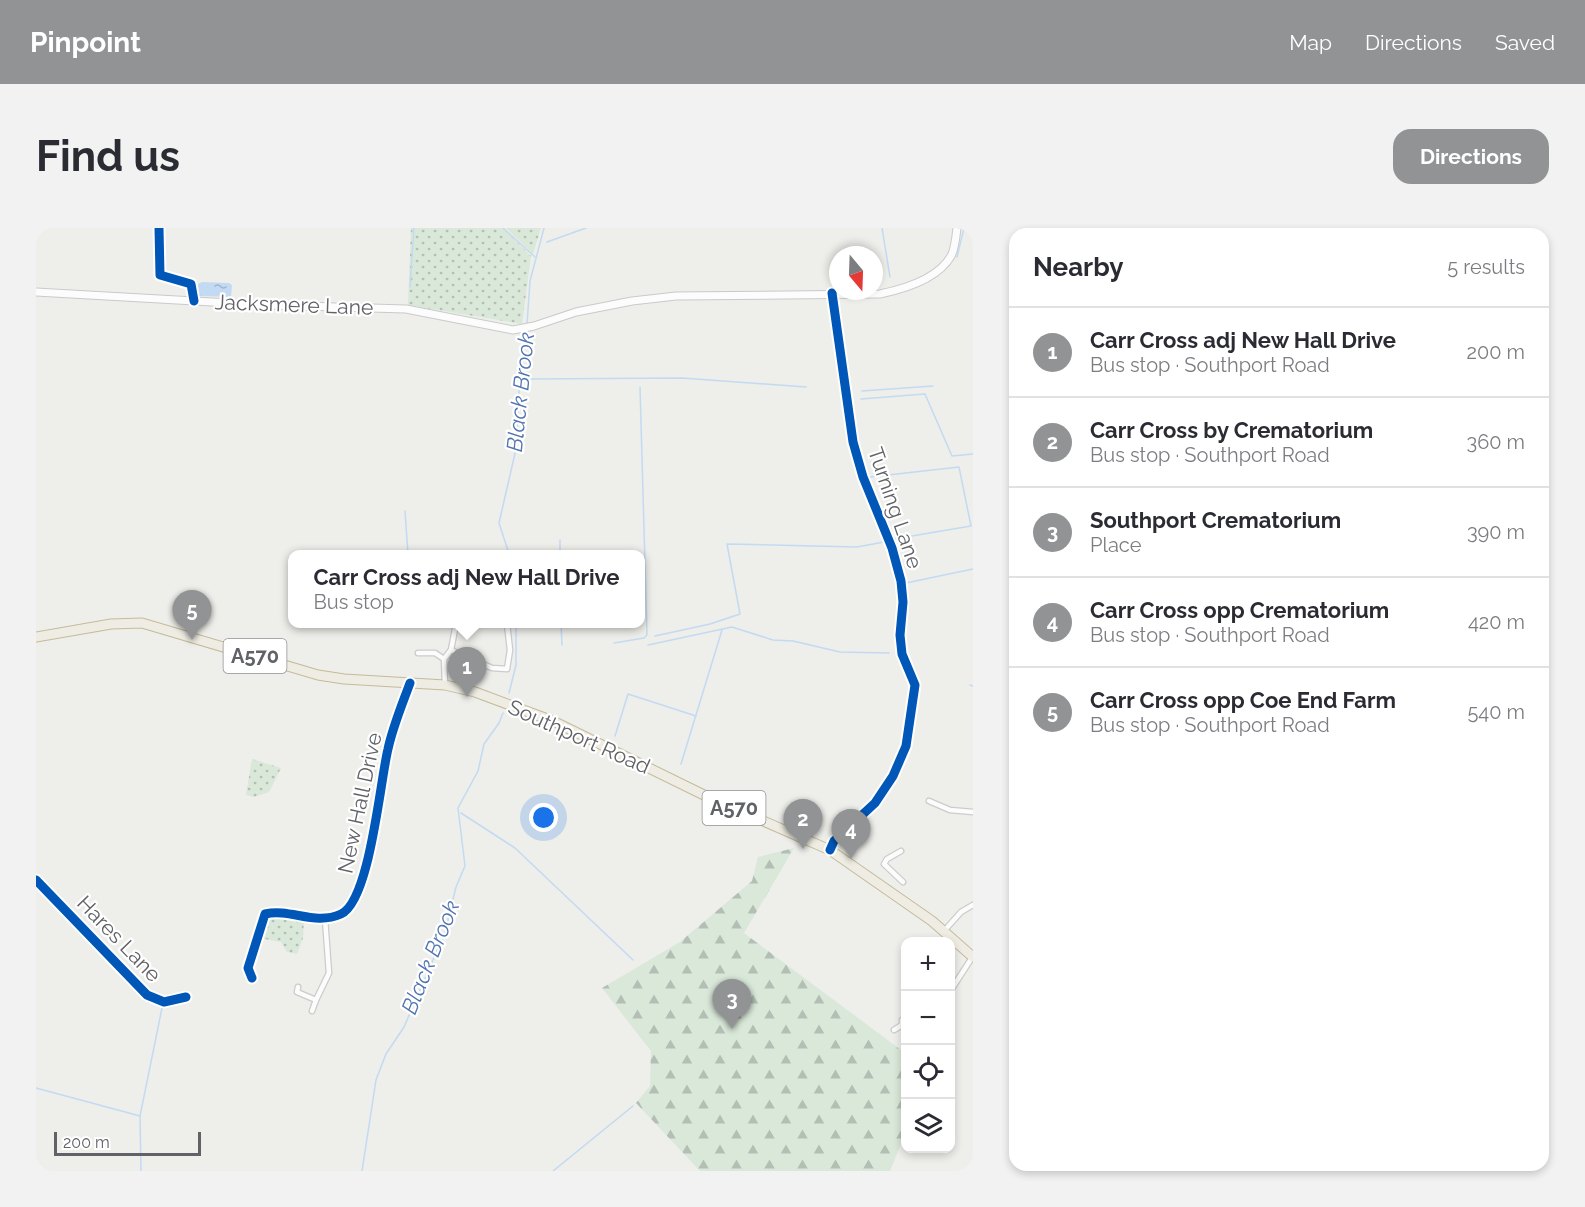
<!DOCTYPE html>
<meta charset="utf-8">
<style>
body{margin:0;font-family:Raleway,sans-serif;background:#f2f2f3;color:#2b2b33}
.controls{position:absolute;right:18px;bottom:18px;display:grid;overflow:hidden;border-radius:12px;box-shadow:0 3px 9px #0003}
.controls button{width:54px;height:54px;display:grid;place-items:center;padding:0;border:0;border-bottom:2px solid #e1e1e2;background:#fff;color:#2b2b33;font:30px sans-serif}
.compass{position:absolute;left:793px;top:18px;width:54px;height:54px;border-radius:50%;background:#fff;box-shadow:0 3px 9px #0003;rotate:161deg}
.scale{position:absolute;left:18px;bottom:15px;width:147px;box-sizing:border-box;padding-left:6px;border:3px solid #606267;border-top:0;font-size:16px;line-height:21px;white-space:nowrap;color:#606267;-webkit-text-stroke:4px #fff;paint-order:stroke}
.you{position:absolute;left:508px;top:590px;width:21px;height:21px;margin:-15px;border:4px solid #fff;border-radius:50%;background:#1a73e8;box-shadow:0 0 0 9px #1a73e833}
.badge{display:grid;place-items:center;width:39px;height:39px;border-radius:50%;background:#929395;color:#fff;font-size:20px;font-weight:700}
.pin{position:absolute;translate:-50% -50px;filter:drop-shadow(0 2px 3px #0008)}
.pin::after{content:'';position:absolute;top:32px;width:21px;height:18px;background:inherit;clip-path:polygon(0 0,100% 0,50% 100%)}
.popup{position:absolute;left:252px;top:322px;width:357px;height:78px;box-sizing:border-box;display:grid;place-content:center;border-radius:12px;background:#fff;filter:drop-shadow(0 2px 4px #0005);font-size:20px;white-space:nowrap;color:#7c7c81}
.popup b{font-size:22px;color:#2b2b33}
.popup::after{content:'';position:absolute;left:50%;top:100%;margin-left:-12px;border:12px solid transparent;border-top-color:#fff}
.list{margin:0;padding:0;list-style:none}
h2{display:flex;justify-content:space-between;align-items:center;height:78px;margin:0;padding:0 24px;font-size:26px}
h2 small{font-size:20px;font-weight:400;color:#7c7c81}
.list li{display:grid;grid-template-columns:39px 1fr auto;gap:18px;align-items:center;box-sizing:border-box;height:90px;padding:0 24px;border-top:2px solid #e1e1e2}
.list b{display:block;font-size:22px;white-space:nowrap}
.list p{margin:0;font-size:20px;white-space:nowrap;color:#7c7c81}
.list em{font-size:20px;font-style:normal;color:#7c7c81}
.icon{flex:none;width:33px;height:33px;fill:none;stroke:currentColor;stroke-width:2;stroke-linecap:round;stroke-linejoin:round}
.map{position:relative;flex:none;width:937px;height:943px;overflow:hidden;border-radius:18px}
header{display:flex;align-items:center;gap:36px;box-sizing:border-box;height:84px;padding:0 30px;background:#929395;color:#fff}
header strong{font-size:28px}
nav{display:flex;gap:33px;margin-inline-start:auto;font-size:21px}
.intro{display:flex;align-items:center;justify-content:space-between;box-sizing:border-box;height:144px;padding:0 36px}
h1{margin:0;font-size:42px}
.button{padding:15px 27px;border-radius:18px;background:#929395;color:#fff;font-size:21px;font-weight:700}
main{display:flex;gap:36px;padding:0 36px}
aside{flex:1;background:#fff;border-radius:18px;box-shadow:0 3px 9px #0003}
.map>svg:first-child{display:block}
.grass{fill:url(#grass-dots)}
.forest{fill:url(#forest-firs)}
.water{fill:url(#water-ripples)}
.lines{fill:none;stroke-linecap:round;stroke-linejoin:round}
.stream{stroke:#c3daf3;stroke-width:1.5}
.street-casing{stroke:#cccccb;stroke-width:7}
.secondary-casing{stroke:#cacacb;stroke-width:9}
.highway-casing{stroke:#c3bb9a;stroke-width:11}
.street{stroke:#fcfcfc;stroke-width:4.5}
.secondary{stroke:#fcfcfc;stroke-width:7}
.highway{stroke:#efede3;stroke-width:9}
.cycleway-casing{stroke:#fff;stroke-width:13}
.cycleway{stroke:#0057b8;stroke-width:9}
.labels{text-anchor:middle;stroke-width:4.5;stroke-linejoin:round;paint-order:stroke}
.shield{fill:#fff;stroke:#909195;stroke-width:1.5}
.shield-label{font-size:20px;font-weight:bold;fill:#606267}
.street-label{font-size:21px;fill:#606267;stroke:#fff}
.water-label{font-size:22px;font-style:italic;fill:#5275b1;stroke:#fff}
</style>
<header>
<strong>Pinpoint</strong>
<nav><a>Map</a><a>Directions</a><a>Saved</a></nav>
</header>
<div class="intro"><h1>Find us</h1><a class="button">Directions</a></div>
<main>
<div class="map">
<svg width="937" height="943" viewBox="0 0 937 943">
<defs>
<pattern id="grass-dots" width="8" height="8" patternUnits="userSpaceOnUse" patternTransform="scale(1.5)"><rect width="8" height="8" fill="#d9e8d9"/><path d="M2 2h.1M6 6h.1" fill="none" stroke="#b3bfb4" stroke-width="1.8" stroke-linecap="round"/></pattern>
<pattern id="forest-firs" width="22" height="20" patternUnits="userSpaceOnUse" patternTransform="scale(1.5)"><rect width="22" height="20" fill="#d9e8d9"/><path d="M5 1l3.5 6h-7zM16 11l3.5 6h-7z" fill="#b3bfb4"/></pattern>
<pattern id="water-ripples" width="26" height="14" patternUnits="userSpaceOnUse" patternTransform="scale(1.5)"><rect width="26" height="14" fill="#c3daf3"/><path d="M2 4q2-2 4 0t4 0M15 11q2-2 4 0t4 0" fill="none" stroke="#a2b4c9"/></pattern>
</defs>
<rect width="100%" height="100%" fill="#eeeeea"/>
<!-- grass -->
<g class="grass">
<path d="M375 0H467L495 28 486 96 372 77Z"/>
<path d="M470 0H505L497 26Z"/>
<path d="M216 531 245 540 233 564 218 569 210 567Z"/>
<path d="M241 685 268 692 267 710 261 726 251 724 245 714 223 710 231 691Z"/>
</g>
<!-- forest -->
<path class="forest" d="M758 620 708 705 869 825V906L854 943H664L600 875 614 858 615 823 566 760 644 714 716 653 722 629Z"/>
<!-- water -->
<path class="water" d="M166 54 193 55 196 57 195 69 163 68 162 56Z"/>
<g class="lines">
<!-- stream -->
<g class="stream">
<path d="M467 0 499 29"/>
<path d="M846 0 854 49"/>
<path d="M511 14 550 0"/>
<path d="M921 29 928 0"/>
<path d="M374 59 378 0"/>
<path d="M491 96 494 53 508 0"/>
<path d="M491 151 646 150 770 159"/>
<path d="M826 163 897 158"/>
<path d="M825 171 889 166 916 228 937 226"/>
<path d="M834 249 923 239 935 298 858 311"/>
<path d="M369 283 372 326"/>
<path d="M524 312V326"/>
<path d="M859 316 870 355 937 341"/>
<path d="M473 326 463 295 480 221 483 164 490 103"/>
<path d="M525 396 526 417"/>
<path d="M619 408 674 396 704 386 691 316 821 319 848 314"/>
<path d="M578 415 608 410 611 407 604 159"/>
<path d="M612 417 696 399 737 412 757 413 804 424 853 425"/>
<path d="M934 457 937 458"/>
<path d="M473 465 480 437V396"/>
<path d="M579 508 592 466 660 488"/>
<path d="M645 536 686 402"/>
<path d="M425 585 479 620 597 732"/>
<path d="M0 860 104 888"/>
<path d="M105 943 104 888 126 780"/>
<path d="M326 943 340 852 350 826 368 799 409 704 420 659 429 638 422 580 442 543 448 516 463 495 467 485"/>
<path d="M517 943 597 878"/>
</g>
<defs>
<g id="street">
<path d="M123 0 124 47 155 56 158 73"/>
<path d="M415 422 456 440 471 441 474 422 471 396"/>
<path d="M382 425H399L408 431"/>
<path d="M409 457 408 431 415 422 420 396"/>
<path d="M893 573 914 582 937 584"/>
<path d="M865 623 851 631 848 636 867 654"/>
<path d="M0 652 111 767 128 774 150 769"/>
<path d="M908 703 925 684 937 677"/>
<path d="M216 750 212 740 229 686C255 680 278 698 305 686 334 673 344 553 352 521 357 498 366 477 374 455"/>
<path d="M262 759 261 764 280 772 293 745 289 691"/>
<path d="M915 762 937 728"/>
<path d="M276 783 280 772"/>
<path d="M858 802 866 797V792"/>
</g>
<g id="secondary">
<path d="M0 64 230 77 370 81 477 102 498 98 540 84 596 73 640 68 844 66C868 61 902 51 915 28 919 21 920 8 921 0"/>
<path d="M794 622 798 613 839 575 857 548 870 518 879 457 866 426 864 407 867 374 865 353 856 320 827 249 817 214 796 65"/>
</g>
<path id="highway" d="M0 409 75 396 106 395 282 447 308 451 409 457 439 464 517 493 670 568 794 622 896 693 937 729"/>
</defs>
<!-- street casing -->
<use href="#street" class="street-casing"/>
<!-- secondary casing -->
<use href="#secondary" class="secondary-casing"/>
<!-- highway casing -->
<use href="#highway" class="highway-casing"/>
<!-- street -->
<use href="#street" class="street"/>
<!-- secondary -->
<use href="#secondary" class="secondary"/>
<!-- highway -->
<use href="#highway" class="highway"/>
<defs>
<g id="cycleway">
<path d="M123 0 124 47 155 56 158 73"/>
<path d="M794 622 798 613 839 575 857 548 870 518 879 457 866 426 864 407 867 374 865 353 856 320 827 249 817 214 796 65"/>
<path d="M0 652 111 767 128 774 150 769"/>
<path d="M216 750 212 740 229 686C255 680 278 698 305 686 334 673 344 553 352 521 357 498 366 477 374 455"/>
</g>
</defs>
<!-- cycleway casing -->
<use href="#cycleway" class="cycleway-casing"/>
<!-- cycleway -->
<use href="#cycleway" class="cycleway"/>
</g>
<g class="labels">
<!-- shield labels -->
<g class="shield">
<rect x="187.5" y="411" width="63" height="34" rx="4.5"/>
<rect x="666.5" y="563" width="63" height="34" rx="4.5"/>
</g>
<g class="shield-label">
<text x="219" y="435">A570</text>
<text x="698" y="587">A570</text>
</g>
<!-- street labels -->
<g class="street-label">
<text transform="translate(258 77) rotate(2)" y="7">Jacksmere Lane</text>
<text transform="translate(859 280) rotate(71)" y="7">Turning Lane</text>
<text transform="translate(543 509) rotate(24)" y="7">Southport Road</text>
<text transform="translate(324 575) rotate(-78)" y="7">New Hall Drive</text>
<text transform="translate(83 711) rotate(46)" y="7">Hares Lane</text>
</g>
<!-- water labels -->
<g class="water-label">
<text transform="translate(484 164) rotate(-84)" y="8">Black Brook</text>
<text transform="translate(394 729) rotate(-68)" y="8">Black Brook</text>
</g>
</g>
</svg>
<div class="controls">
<button>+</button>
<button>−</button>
<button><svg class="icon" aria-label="locate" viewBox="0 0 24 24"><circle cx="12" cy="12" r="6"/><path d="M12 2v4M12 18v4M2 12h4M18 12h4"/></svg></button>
<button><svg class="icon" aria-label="layers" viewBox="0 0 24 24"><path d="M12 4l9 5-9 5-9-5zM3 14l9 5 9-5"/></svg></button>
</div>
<svg class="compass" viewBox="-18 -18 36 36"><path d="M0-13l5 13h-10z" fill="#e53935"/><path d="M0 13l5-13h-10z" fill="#7c7c81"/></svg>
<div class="scale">200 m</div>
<div class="you"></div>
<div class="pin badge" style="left:431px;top:469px">1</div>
<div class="popup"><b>Carr Cross adj New Hall Drive</b>Bus stop</div>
<div class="pin badge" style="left:767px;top:621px">2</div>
<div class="pin badge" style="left:696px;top:801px">3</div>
<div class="pin badge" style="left:815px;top:631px">4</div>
<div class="pin badge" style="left:156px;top:412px">5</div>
</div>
<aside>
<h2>Nearby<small>5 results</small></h2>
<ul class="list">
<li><span class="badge">1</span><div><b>Carr Cross adj New Hall Drive</b><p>Bus stop · Southport Road</p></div><em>200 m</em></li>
<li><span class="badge">2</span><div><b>Carr Cross by Crematorium</b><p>Bus stop · Southport Road</p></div><em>360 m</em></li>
<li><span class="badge">3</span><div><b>Southport Crematorium</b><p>Place</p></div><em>390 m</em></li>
<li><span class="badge">4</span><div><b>Carr Cross opp Crematorium</b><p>Bus stop · Southport Road</p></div><em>420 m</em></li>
<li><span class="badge">5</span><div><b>Carr Cross opp Coe End Farm</b><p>Bus stop · Southport Road</p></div><em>540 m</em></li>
</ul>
</aside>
</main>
